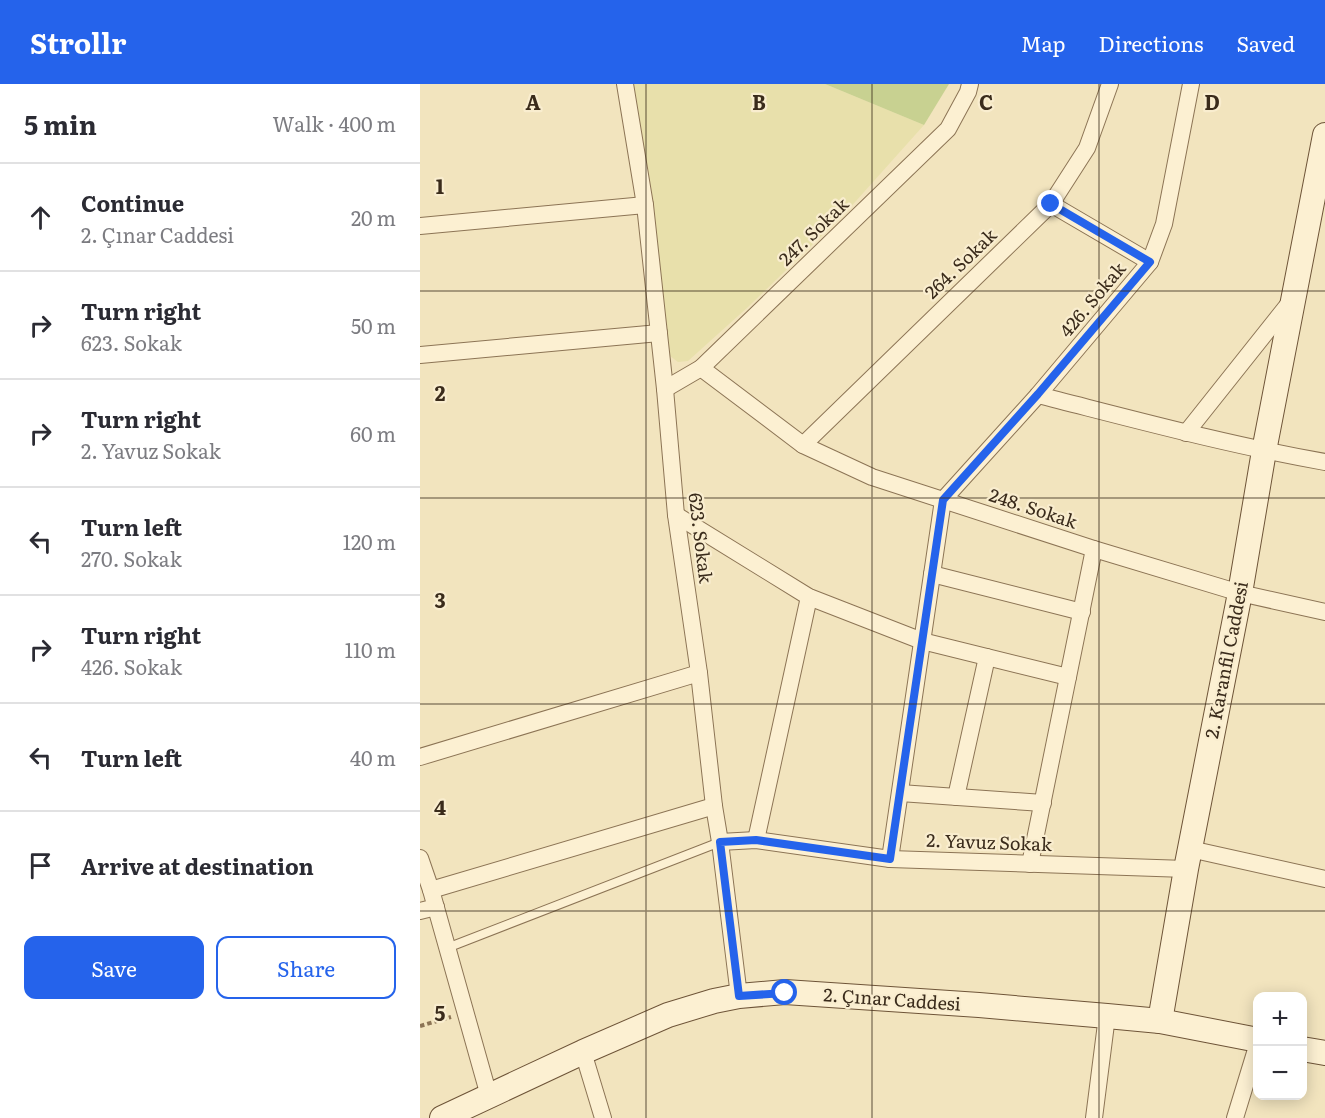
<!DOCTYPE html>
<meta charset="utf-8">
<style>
body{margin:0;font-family:Literata,serif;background:#f2f2f3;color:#2b2b33}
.controls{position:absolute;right:18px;bottom:18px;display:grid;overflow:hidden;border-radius:12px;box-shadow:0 3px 15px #0003}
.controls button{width:54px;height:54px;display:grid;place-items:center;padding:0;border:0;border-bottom:2px solid #e1e1e2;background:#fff;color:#2b2b33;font:30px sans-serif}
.stop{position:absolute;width:18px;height:18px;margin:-14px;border:4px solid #2563eb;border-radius:50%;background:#fff}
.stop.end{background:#2563eb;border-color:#fff;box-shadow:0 2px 6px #0008}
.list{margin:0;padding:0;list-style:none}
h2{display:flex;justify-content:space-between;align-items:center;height:78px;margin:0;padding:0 24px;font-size:26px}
h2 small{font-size:20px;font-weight:400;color:#7c7c81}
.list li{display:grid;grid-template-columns:39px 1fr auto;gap:18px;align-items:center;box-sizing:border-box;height:108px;padding:0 24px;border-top:2px solid #e1e1e2}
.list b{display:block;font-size:22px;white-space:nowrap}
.list p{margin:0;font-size:20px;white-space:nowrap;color:#7c7c81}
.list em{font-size:20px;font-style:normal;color:#7c7c81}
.actions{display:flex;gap:12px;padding:18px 24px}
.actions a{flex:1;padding:14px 0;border:2px solid #2563eb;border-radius:12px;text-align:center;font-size:21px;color:#2563eb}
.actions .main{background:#2563eb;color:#fff}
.icon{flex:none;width:33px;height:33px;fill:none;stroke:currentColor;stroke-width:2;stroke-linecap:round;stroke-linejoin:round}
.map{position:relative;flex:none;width:905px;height:1034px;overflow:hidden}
header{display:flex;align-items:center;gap:36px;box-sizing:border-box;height:84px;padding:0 30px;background:#2563eb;color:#fff}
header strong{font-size:28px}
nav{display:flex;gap:33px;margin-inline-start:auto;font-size:21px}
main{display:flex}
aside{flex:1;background:#fff}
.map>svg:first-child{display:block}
.farmland{fill:#e8e0ab}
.green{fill:#c8d191}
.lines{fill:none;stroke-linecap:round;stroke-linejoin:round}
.lane-casing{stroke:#8c7455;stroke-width:10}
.street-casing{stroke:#8c7455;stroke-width:18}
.secondary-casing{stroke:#6e5438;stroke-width:26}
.path{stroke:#8c7455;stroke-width:4;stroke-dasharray:4.5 3;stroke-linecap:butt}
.lane{stroke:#fcf0d2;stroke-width:8}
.street{stroke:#fcf0d2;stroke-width:16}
.secondary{stroke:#fcf0d2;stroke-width:24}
.route{stroke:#2563eb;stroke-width:8}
.grid{fill:none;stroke:#3a2b1b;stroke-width:1.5;stroke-opacity:0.55}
.labels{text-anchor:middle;stroke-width:4.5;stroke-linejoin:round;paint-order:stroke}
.street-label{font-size:18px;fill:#3a2b1b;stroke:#f9edcf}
.grid-label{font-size:20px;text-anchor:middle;font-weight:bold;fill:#3a2b1b;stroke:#f9edcf;stroke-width:4.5;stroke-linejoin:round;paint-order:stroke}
</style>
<header>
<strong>Strollr</strong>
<nav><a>Map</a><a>Directions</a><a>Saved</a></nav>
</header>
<main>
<aside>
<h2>5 min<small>Walk · 400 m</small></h2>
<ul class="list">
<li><svg class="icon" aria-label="ahead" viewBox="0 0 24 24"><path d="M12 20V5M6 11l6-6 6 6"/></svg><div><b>Continue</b><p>2. Çınar Caddesi</p></div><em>20 m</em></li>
<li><svg class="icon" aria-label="right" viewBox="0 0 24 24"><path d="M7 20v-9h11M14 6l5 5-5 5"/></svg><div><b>Turn right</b><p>623. Sokak</p></div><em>50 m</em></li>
<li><svg class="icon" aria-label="right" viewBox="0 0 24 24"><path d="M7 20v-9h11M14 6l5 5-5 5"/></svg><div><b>Turn right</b><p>2. Yavuz Sokak</p></div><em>60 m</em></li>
<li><svg class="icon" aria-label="left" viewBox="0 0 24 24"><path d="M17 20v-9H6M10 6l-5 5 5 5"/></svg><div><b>Turn left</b><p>270. Sokak</p></div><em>120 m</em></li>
<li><svg class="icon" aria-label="right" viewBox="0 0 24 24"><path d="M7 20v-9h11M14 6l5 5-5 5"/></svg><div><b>Turn right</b><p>426. Sokak</p></div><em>110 m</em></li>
<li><svg class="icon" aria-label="left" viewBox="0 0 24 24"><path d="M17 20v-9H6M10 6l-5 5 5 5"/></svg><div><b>Turn left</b></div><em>40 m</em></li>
<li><svg class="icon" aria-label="arrive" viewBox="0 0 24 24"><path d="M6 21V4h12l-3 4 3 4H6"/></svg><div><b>Arrive at destination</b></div></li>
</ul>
<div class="actions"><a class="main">Save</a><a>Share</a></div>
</aside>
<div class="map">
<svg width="905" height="1034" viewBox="0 0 905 1034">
<rect width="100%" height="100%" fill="#f2e4be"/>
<!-- farmland -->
<path class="farmland" d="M209 0H405L504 41 427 127 328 223 268 277 258 278 250 272 242 253Z"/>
<!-- green -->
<path class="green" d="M405 0H529L504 41Z"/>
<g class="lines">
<defs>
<path id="lane" d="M27 864 300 758"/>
<g id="street">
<path d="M205 0 225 121 245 305 256 431 279 589 294 722 300 758 319 912"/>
<path d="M631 120 730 178"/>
<path d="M0 142 225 121"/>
<path d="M0 271 239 249"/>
<path d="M281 284 383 361 452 393 674 465 820 509 905 528"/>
<path d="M245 305 281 284 528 45 548 8 550 0"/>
<path d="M618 311C713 335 808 361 905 378"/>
<path d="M766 349 871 217"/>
<path d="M383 361 631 120 667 64 690 0"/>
<path d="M256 431 389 513 502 557 648 593"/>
<path d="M512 490 662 528"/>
<path d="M0 673 279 589"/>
<path d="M480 709 623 719"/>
<path d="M536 713 567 573"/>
<path d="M336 756 389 513"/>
<path d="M300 758 336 756 470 775 766 785"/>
<path d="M770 765 905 795"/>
<path d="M0 774 11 806 69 1012"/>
<path d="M470 775 523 416 618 311 730 178 744 140 771 0"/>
<path d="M610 780 674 465"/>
<path d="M11 806 294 722"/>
<path d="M0 827 16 823"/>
<path d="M163 968 183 1034"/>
<path d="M674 1034 687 932"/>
<path d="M815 1034 838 959"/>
</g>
<g id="secondary">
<path d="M740 937 766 785 820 509 844 367 905 51"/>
<path d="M882 965 905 969"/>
<path d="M22 1034 163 968 248 931 294 917 319 912 365 908 559 921 687 932 740 937 838 956"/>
</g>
</defs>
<!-- lane casing -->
<use href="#lane" class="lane-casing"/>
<!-- street casing -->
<use href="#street" class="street-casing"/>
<!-- secondary casing -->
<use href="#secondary" class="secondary-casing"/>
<!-- path -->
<path class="path" d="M0 942 31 933"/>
<!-- lane -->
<use href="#lane" class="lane"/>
<!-- street -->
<use href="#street" class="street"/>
<!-- secondary -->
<use href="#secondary" class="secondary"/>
</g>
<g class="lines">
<!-- route -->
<path class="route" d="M365 909 319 912 300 758 336 756 470 775 523 416 618 310 730 178 631 120"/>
</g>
<!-- grid -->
<path class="grid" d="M226 0V1034M452 0V1034M679 0V1034M0 207H905M0 414H905M0 620H905M0 827H905"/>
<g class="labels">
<!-- street labels -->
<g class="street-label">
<text transform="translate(394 148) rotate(-44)" y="6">247. Sokak</text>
<text transform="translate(541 180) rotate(-44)" y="6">264. Sokak</text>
<text transform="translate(673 216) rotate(-50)" y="6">426. Sokak</text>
<text transform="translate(613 425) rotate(18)" y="6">248. Sokak</text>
<text transform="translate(280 454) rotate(83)" y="6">623. Sokak</text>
<text transform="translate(807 576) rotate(-79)" y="6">2. Karanfil Caddesi</text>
<text transform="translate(569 759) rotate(2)" y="6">2. Yavuz Sokak</text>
<text transform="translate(472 916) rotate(4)" y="6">2. Çınar Caddesi</text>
</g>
</g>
<g class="grid-label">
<text x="113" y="26">A</text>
<text x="339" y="26">B</text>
<text x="566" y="26">C</text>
<text x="792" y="26">D</text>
<text x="20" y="110">1</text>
<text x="20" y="317">2</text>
<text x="20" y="524">3</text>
<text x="20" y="731">4</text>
<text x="20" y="937">5</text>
</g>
</svg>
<div class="controls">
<button>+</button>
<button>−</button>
</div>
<div class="stop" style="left:365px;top:909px"></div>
<div class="stop end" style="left:631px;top:120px"></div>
</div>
</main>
